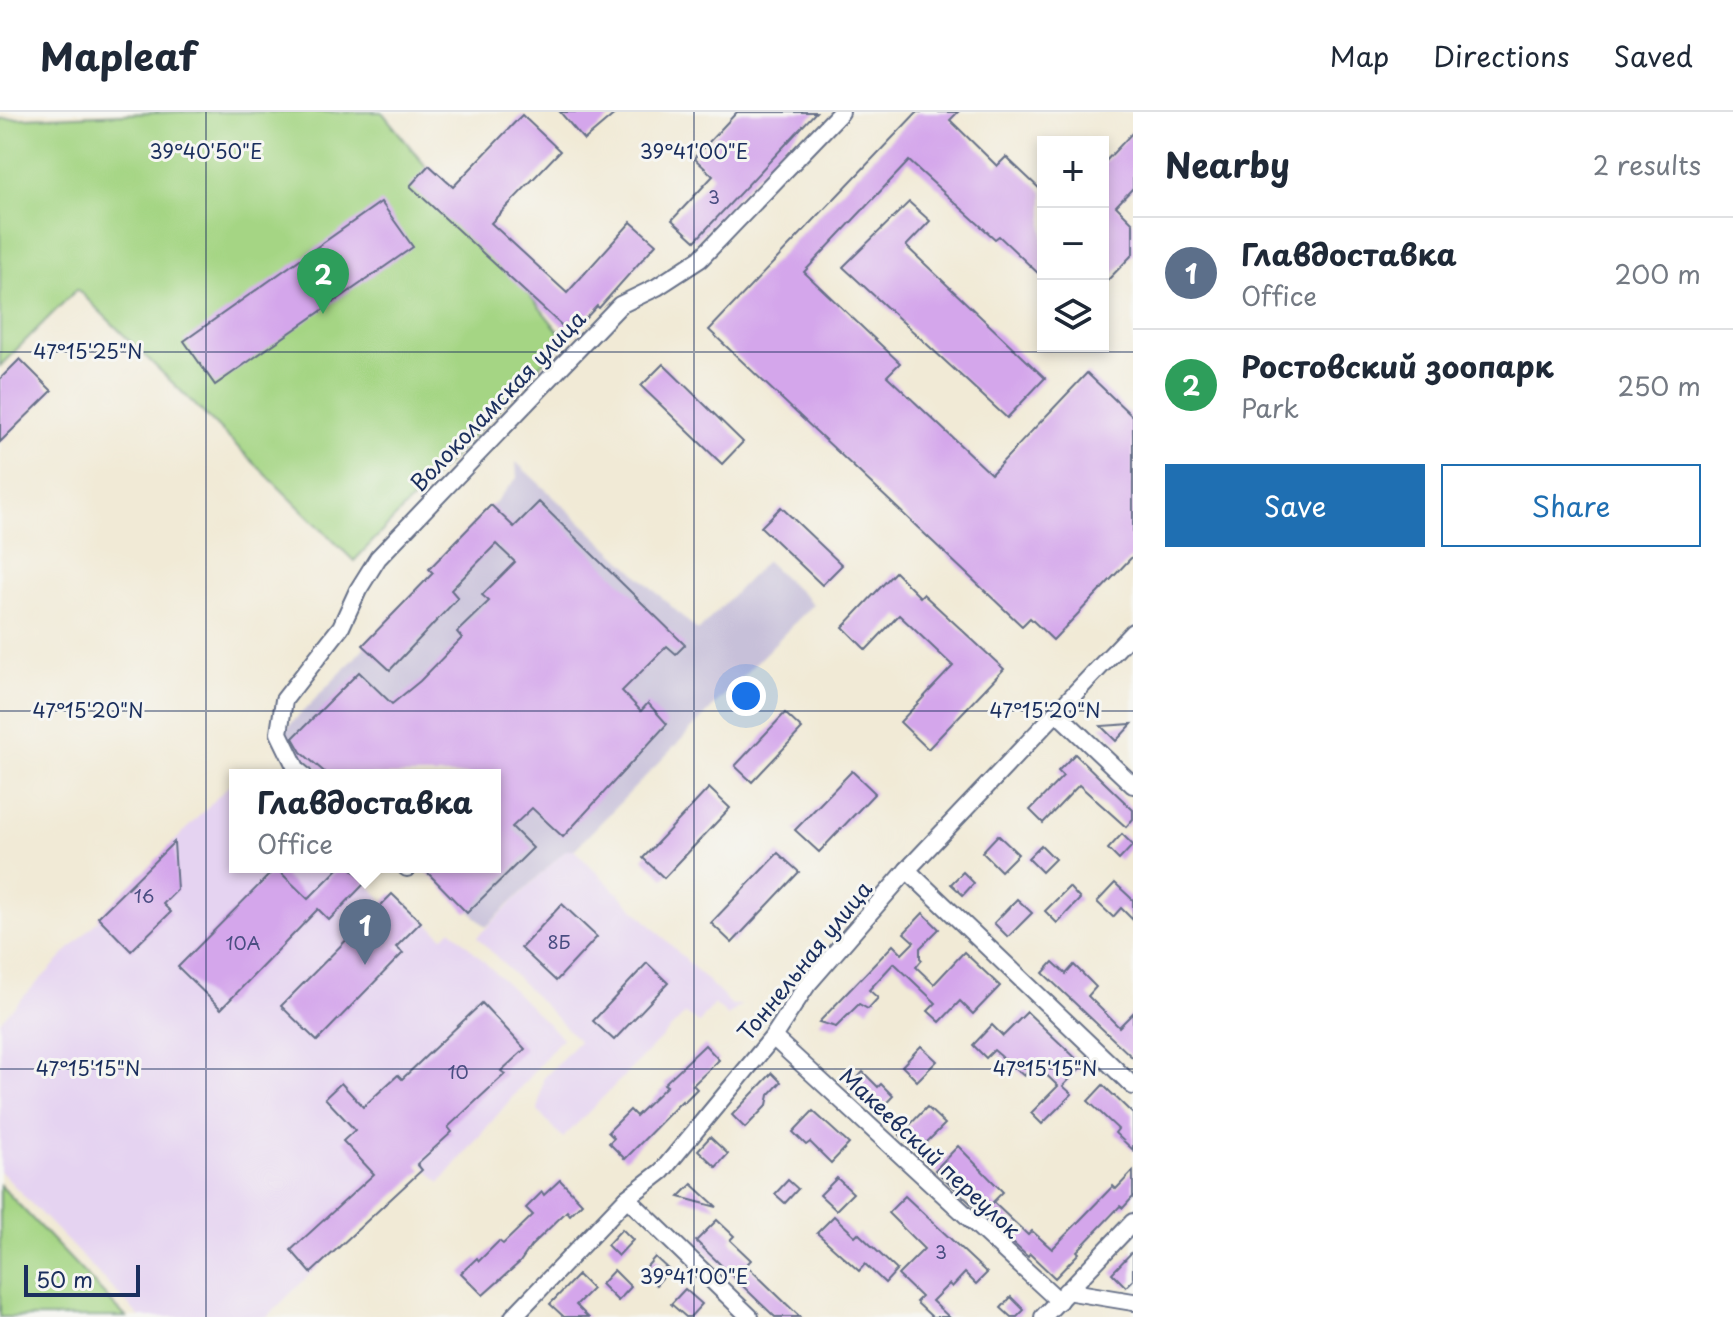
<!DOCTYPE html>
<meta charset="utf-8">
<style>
body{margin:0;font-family:"Playpen Sans",sans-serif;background:#f2f2f3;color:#1f2937}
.controls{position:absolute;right:24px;top:24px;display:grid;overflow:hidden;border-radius:0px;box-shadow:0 4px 12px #0003}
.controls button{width:72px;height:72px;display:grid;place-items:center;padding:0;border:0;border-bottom:2px solid #e0e1e3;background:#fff;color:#1f2937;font:40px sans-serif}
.scale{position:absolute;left:24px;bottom:20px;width:116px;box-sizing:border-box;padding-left:8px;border:4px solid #1b2f5e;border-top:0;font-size:22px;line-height:28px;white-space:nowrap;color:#1b2f5e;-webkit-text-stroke:6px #f6f6f2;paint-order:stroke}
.you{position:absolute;left:746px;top:584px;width:28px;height:28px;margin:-20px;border:6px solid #fff;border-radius:50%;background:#1a73e8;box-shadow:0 0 0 12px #1a73e833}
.badge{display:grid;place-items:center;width:52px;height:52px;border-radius:50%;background:#1f6fb2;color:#fff;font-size:26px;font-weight:700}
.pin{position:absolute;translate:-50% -66px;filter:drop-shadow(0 2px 4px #0008)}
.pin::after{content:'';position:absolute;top:42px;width:28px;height:24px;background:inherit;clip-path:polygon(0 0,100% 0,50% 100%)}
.popup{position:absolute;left:229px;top:657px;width:272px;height:104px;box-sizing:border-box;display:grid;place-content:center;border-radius:0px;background:#fff;filter:drop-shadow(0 2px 6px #0005);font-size:26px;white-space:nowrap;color:#747a83}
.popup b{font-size:30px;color:#1f2937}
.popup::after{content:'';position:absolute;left:50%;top:100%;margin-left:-16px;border:16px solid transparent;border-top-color:#fff}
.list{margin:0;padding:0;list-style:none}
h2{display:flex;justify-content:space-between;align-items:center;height:104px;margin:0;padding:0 32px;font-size:34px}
h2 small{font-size:26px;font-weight:400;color:#747a83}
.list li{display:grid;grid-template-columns:52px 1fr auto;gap:24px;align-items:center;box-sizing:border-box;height:112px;padding:0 32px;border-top:2px solid #e0e1e3}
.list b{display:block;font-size:30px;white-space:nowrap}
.list p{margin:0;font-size:26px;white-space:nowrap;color:#747a83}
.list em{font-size:26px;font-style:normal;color:#747a83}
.actions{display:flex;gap:16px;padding:24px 32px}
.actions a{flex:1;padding:18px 0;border:2px solid #1f6fb2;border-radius:0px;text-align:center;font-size:28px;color:#1f6fb2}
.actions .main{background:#1f6fb2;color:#fff}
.icon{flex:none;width:44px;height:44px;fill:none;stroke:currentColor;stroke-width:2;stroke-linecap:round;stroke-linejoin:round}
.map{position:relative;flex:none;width:1133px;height:1205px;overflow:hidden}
header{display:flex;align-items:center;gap:48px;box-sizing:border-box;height:112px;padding:0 40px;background:#fff;border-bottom:2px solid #e0e1e3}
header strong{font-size:38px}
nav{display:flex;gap:44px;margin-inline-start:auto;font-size:28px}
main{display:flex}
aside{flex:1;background:#fff}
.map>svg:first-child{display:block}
.built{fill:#e5d3f1}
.industrial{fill:#c7c0d9}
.green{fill:#a5d584;stroke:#608271;stroke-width:2}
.building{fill:#d4a6eb}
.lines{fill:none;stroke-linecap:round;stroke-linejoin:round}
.minor-casing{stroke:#667088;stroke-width:20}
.minor{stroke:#fff;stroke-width:16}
.ticks{fill:none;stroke:#1b2f5e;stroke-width:2;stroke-opacity:0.45}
.labels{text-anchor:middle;stroke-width:6;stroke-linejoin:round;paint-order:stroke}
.number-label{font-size:18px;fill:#494d81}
.street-label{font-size:22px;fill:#1b2f5e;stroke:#f6f6f2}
.ticks-label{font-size:20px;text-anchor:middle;fill:#1b2f5e;stroke:#f6f6f2;stroke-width:6;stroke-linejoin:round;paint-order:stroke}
</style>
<header>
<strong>Mapleaf</strong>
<nav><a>Map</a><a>Directions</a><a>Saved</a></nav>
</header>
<main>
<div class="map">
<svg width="1133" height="1205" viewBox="0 0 1133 1205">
<rect width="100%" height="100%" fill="#f6f6f2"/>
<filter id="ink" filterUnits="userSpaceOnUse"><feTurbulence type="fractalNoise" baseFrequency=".0125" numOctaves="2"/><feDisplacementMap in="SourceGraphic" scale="16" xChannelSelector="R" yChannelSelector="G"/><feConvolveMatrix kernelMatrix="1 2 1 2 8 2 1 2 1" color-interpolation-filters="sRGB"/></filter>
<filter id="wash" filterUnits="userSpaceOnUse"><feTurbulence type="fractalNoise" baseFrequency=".006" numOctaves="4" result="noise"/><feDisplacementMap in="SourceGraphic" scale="32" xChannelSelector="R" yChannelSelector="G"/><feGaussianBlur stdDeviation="1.8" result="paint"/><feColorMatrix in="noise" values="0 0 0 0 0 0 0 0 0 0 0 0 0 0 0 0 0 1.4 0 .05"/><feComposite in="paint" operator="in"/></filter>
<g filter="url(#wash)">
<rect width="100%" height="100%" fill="#f1ead6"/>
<!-- built -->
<g class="built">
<path d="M233 669 235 755H351L386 791 395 781 443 825 451 817 562 926 440 1071 421 1051 267 1205H140L0 1059V909Z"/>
<path d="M566 738H574L732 893H741L728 904 714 892 699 911 685 902 563 1026 538 999 543 967 579 929 477 825Z"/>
</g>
<!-- industrial -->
<path class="industrial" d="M516 350 698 519 766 449 813 492 574 738H566L486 815 425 755H495V663H316L280 623 352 549 517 366Z"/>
<!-- green -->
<g class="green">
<path d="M177 0H382L565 227 354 449 77 177 0 254V7Z"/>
<path d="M0 1073 119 1198 126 1205H0Z"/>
</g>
<g id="blocks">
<!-- building -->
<g class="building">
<path d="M560 0H617L584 28Z"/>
<path d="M737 0H816L695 129 672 108 713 64 694 46Z"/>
<path d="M917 0H958L950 8 997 54 1006 45 1043 80V166L999 124 995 127 909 49 804 160 900 251 887 264 991 362 1087 261 1133 305V444L1053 528 1030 506 1022 514 709 218Z"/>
<path d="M522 3 560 39 491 111 567 181 631 110 656 132 599 196 597 194 571 222 410 74 429 53 453 75Z"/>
<path d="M1133 20V76L1116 94 1133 111V142L1103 173V52Z"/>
<path d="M381 90 413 135 215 273 184 229Z"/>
<path d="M909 90 930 109 906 134 1045 266 1007 306 843 155Z"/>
<path d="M20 247 52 279 0 330V267Z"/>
<path d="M663 252 743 330 722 352 641 274Z"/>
<path d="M539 390 685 533 676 542 667 534 622 579 641 599 648 591 667 612 563 725 532 696 512 715 533 736 467 801 422 755H495V663H328L301 640 293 626 359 560 392 592 420 569 462 526 457 520 489 489 482 483 515 450 496 432 451 478 458 486 390 558 363 533 433 461 429 457 491 393 514 415Z"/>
<path d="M781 395 842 453 822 473 761 415Z"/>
<path d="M895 460 920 485 923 482 1004 557 928 637 900 610 953 554 899 503 866 538 843 515Z"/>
<path d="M785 601 802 617 752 670 735 654Z"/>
<path d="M1132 612 1116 629 1101 614Z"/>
<path d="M1075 642 1133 698V707L1126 715 1079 673 1043 711 1030 698 1063 664 1058 659Z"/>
<path d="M852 659 875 681 819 740 795 718Z"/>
<path d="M709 676 730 696 664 766 643 746Z"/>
<path d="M1122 722 1133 733 1119 748 1108 737Z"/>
<path d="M998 723 1018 742 1001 759 982 740Z"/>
<path d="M174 730 177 778 163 792 171 800 131 839 98 805Z"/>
<path d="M1041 733 1055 747 1042 760 1028 746Z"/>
<path d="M778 741 799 760 732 831 711 811Z"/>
<path d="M340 755H350L366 770 329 808 318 797 221 897 178 855 276 756 308 787Z"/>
<path d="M963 760 974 771 963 783 951 772Z"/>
<path d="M1115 771 1133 788V808L1121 796 1113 805 1097 790Z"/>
<path d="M1069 775 1080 787 1057 811 1045 799Z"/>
<path d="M392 782 421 810 396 835 403 841 317 929 281 894Z"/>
<path d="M1017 787 1032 801 1008 825 994 811Z"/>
<path d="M562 792 597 825 556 869 521 836Z"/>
<path d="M923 801 939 817 920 836V846L922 848 916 855 934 872 964 840 1000 874 973 902 960 889 940 910 928 899 936 891 894 851 869 878 878 886 868 897 859 892 836 915 819 910 893 833 902 842 914 830 904 821Z"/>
<path d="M1053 850 1066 862 1074 853 1096 875 1088 884 1119 915 1133 901V946L1043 861Z"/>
<path d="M647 851 668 871 614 928 593 909Z"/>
<path d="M482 891 525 937 501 959 505 962 448 1015 452 1020 417 1052 422 1058 311 1161 291 1138 374 1062 343 1029 355 1018 325 986 341 971 363 995 398 963 402 967Z"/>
<path d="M1027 900 1083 953 1063 974 1072 982 1042 1012 1031 1001 1058 974 1035 952 1024 964 994 938 986 946 973 933 992 913 1003 924Z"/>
<path d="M705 933 719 948 693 973 697 977 683 991 682 989 625 1047 609 1031 614 1026 608 1020 630 998 636 1004 667 974 664 972Z"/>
<path d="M921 934 937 949 917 969 902 954Z"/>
<path d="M863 960 878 975 881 972 893 984 877 1001 849 975Z"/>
<path d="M772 961 781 970 769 983 767 993 745 1016 732 1003Z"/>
<path d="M1103 973 1133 1002V1038L1115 1021 1118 1017 1088 989Z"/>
<path d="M927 995 945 1012 917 1040 900 1023Z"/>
<path d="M813 999 849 1032 831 1051 810 1030 806 1033 793 1020Z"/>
<path d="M710 1025 728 1042 716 1055 698 1038Z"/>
<path d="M958 1034 1003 1080 993 1090 1028 1123 1032 1119 1052 1137 1113 1074 1116 1077 1133 1059V1085L1123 1096 1120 1094 1077 1139 1079 1141 1055 1166 1030 1142 1028 1145 935 1058Z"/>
<path d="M837 1066 853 1081 836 1098 820 1083Z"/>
<path d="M560 1068 582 1091 570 1103 567 1099 531 1134 520 1150 483 1183 461 1161 477 1146 479 1149 499 1129 503 1132 533 1103 526 1096 542 1080 544 1083Z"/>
<path d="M788 1068 798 1077 785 1091 775 1082Z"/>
<path d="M692 1072 717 1095 679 1085Z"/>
<path d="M905 1084 987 1161 976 1172 965 1161 952 1175 949 1172 932 1189 949 1205H932L916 1190 921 1185 898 1163 924 1137 888 1101Z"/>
<path d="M834 1104 855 1124 858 1121 897 1158 885 1171 865 1152 859 1159 817 1121Z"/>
<path d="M717 1108 734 1124 730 1128 751 1148 746 1153 800 1205H775L696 1129Z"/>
<path d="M622 1117 633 1128 618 1144 607 1133Z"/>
<path d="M1133 1139V1168L1126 1175 1112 1161Z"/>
<path d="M655 1145 669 1158 656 1173 642 1160Z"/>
<path d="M614 1158 631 1175 618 1189 601 1172Z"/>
<path d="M578 1163 592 1177 576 1193 588 1205H564L550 1192Z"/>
<path d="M685 1177 702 1192 690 1205H686L671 1192Z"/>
<path d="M1011 1185 1024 1198 1017 1205H1011L1001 1196Z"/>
</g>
</g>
</g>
<g filter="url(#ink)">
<use href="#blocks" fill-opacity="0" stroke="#667088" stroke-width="2"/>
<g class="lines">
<defs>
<g id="minor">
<path d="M1057 601 1133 673"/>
<path d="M303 663 297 658 279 621 284 588 341 515 358 478 378 446 620 193 657 175 700 147 841 0"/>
<path d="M406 755 407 756"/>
<path d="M907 758 1133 974"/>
<path d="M773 925 1059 1189"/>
<path d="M627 1086 750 1205"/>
<path d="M1066 1179 1133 1190"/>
<path d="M513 1205 627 1086 662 1059 773 925 807 873 907 758 1133 520"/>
<path d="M1043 1205 1133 1110"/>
</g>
</defs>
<!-- minor casing -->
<use href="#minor" class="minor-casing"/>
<!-- minor -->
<use href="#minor" class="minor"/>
</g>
</g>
<!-- ticks -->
<path class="ticks" d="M206 0V1205M694 0V1205M0 240H1133M0 599H1133M0 957H1133"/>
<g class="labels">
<!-- number labels -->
<g class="number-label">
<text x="714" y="92">3</text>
<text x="144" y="791">16</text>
<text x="559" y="837">8Б</text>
<text x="243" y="838">10А</text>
<text x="458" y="967">10</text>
<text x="941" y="1147">3</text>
</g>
<!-- street labels -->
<g class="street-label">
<text transform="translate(498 289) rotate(-46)" y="8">Волоколамская улица</text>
<text transform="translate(805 849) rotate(-51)" y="8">Тоннельная улица</text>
<text transform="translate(930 1041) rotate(43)" y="8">Макеевский переулок</text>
</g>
</g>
<g class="ticks-label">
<text x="206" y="47">39°40'50"E</text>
<text x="694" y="47">39°41'00"E</text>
<text x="88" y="247">47°15'25"N</text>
<text x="88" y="606">47°15'20"N</text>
<text x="1045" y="606">47°15'20"N</text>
<text x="88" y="964">47°15'15"N</text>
<text x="1045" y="964">47°15'15"N</text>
<text x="694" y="1172">39°41'00"E</text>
</g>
</svg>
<div class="controls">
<button>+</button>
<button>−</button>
<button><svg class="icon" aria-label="layers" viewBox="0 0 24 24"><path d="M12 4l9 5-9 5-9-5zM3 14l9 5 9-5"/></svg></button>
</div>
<div class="scale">50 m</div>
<div class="you"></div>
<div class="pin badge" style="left:365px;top:853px;background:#5c6f8a">1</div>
<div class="popup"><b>Главдоставка</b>Office</div>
<div class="pin badge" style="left:323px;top:202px;background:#2e9e5b">2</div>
</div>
<aside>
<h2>Nearby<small>2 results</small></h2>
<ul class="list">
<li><span class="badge" style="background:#5c6f8a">1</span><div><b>Главдоставка</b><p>Office</p></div><em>200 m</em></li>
<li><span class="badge" style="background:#2e9e5b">2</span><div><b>Ростовский зоопарк</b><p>Park</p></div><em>250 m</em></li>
</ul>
<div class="actions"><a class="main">Save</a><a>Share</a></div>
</aside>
</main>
